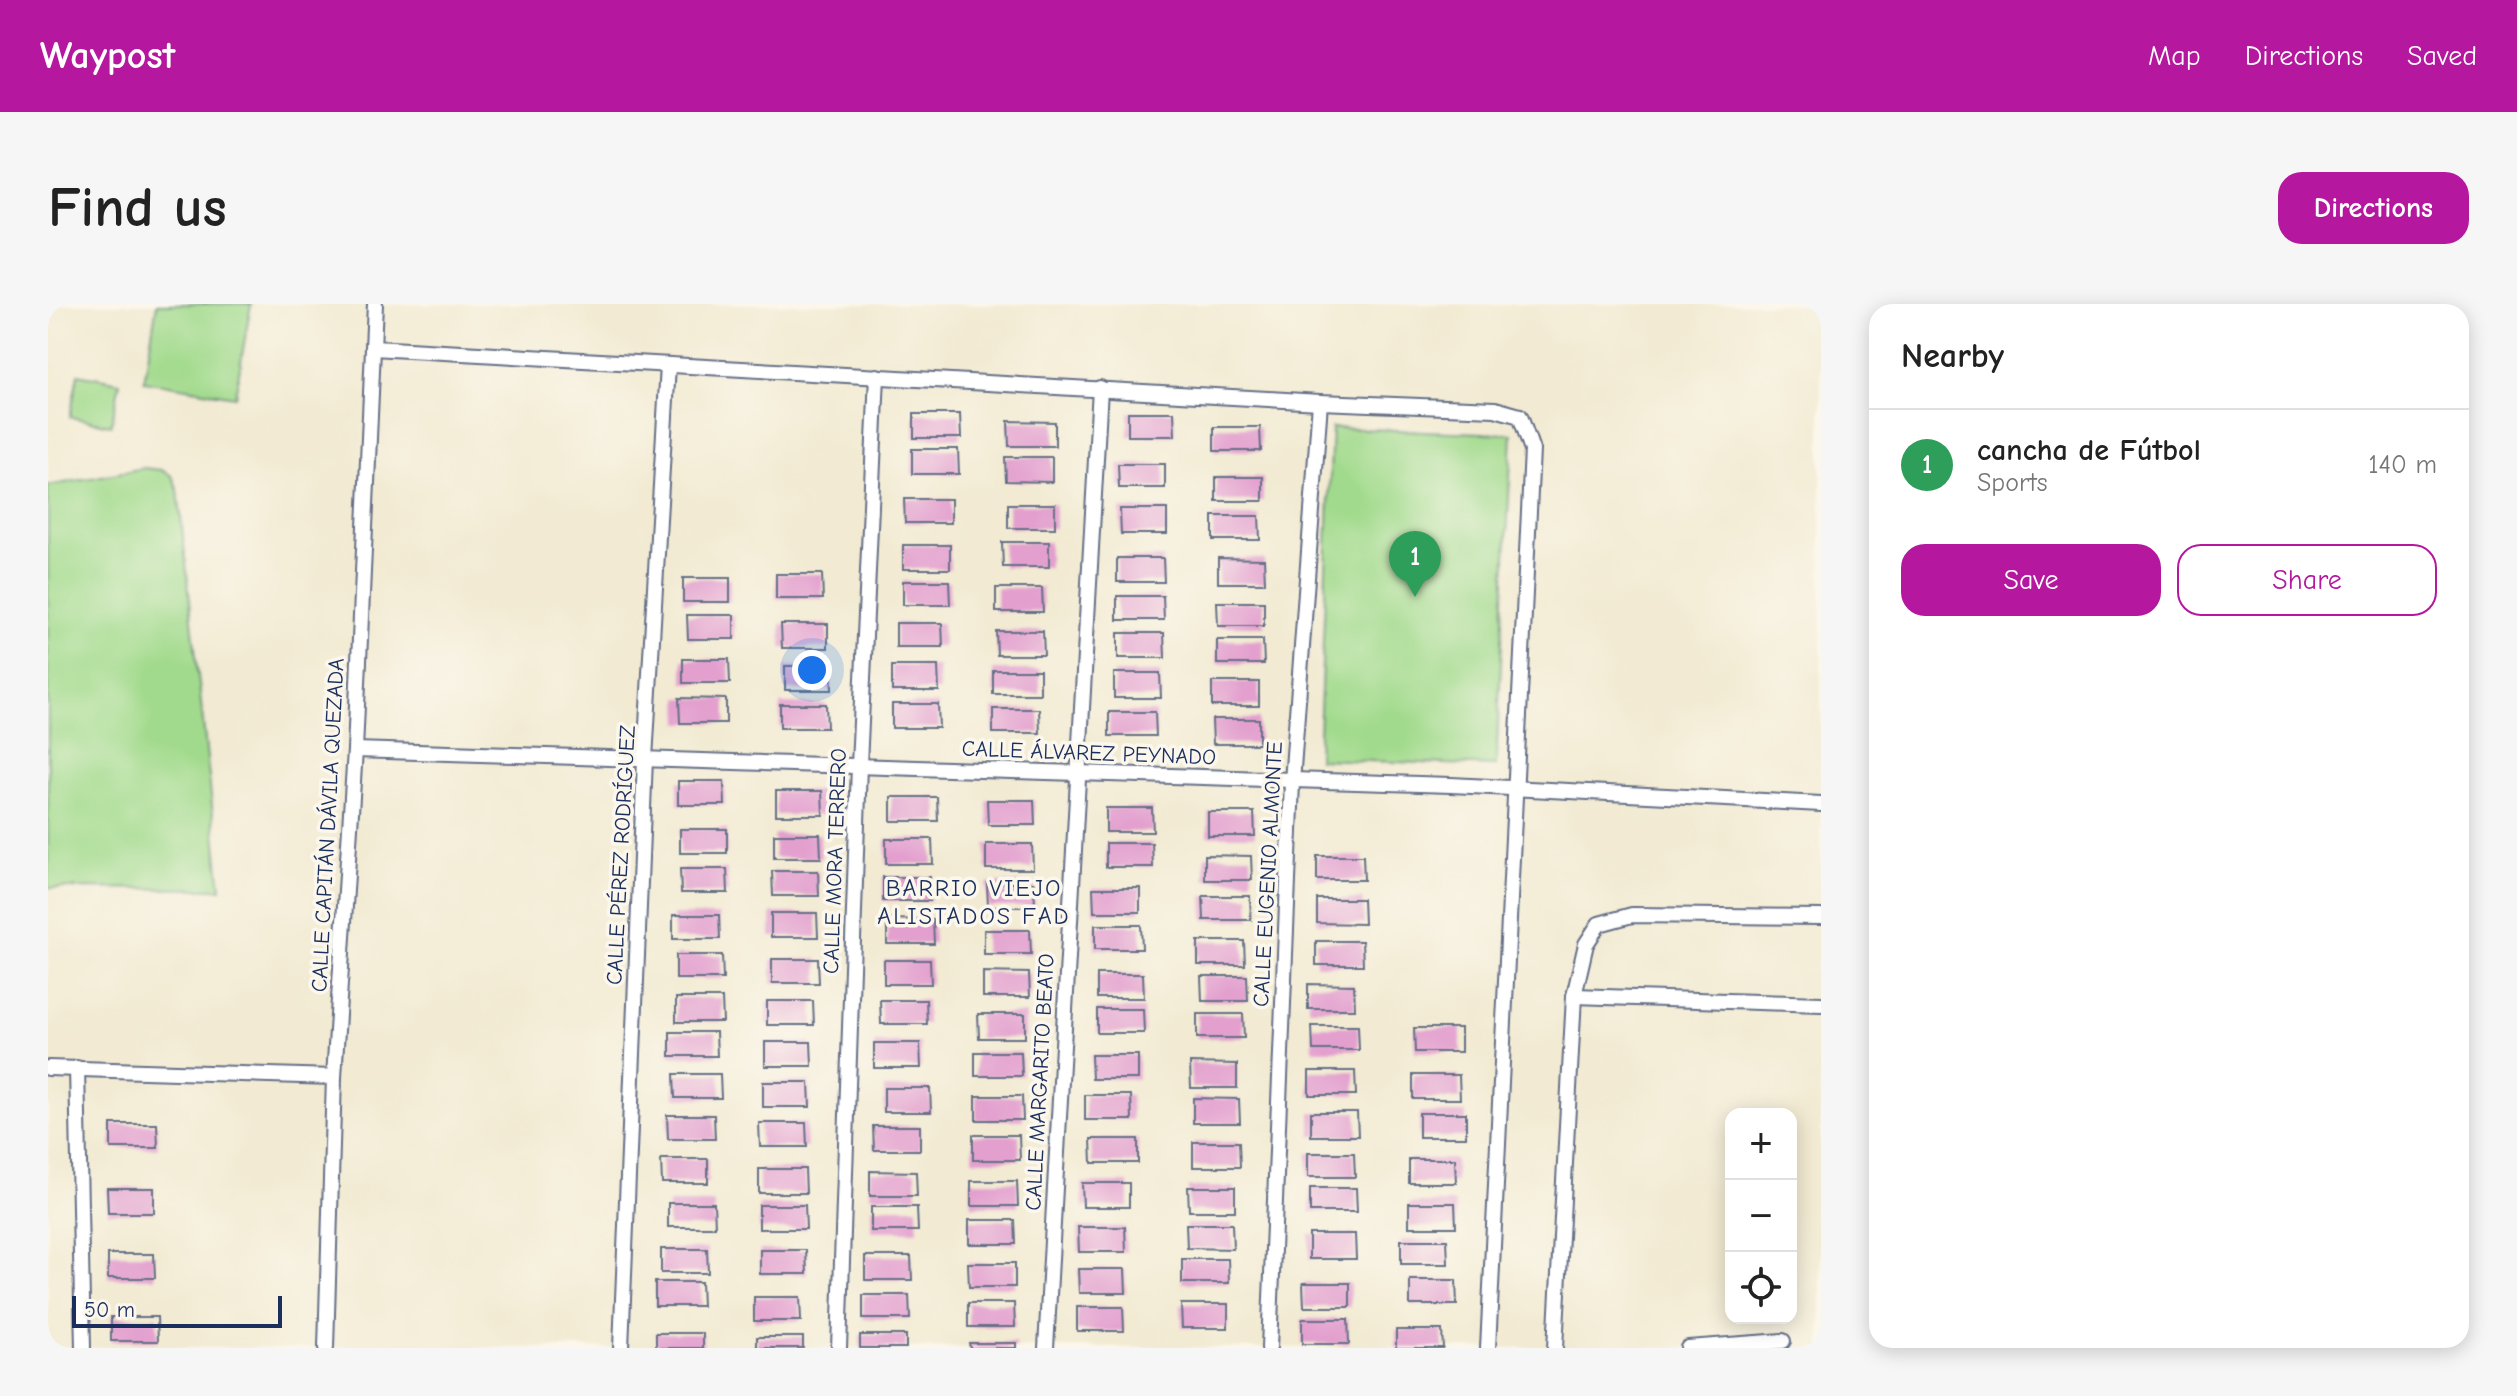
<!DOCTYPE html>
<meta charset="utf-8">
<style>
body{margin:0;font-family:"Comic Neue",sans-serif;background:#f6f6f6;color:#222}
.controls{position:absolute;right:24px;bottom:24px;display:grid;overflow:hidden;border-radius:16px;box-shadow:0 4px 20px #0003}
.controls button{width:72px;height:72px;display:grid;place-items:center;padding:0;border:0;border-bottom:2px solid #e0e0e0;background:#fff;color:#222;font:40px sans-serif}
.scale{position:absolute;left:24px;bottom:20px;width:210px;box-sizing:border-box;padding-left:8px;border:4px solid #1b2f5e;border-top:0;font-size:22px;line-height:28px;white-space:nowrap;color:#1b2f5e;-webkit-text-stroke:6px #fbf7ec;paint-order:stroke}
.you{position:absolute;left:764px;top:366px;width:28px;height:28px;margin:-20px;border:6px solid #fff;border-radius:50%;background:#1a73e8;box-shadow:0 0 0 12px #1a73e833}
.badge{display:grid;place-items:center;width:52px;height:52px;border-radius:50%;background:#b5179e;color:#fff;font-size:26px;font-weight:700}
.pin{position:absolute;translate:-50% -66px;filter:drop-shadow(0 2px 4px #0008)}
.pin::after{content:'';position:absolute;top:42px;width:28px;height:24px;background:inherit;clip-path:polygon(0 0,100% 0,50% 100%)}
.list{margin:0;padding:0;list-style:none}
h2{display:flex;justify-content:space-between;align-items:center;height:104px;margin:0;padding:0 32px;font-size:34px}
h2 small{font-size:26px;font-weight:400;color:#767676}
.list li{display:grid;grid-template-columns:52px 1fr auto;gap:24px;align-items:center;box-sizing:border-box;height:112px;padding:0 32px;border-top:2px solid #e0e0e0}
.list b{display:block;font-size:30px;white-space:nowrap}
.list p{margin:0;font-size:26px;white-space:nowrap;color:#767676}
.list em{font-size:26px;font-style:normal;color:#767676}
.actions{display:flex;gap:16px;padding:24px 32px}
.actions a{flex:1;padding:18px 0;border:2px solid #b5179e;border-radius:24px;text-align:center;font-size:28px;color:#b5179e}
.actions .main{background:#b5179e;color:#fff}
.icon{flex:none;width:44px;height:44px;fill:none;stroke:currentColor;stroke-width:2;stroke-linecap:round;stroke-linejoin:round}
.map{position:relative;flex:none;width:1773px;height:1044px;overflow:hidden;border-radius:24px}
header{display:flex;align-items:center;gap:48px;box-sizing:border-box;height:112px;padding:0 40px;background:#b5179e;color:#fff}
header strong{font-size:38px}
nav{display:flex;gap:44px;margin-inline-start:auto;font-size:28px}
.intro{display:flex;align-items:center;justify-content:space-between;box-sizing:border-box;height:192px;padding:0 48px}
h1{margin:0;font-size:56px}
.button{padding:20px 36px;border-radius:24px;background:#b5179e;color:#fff;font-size:28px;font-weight:700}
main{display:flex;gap:48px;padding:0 48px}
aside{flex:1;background:#fff;border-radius:24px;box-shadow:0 4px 20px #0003}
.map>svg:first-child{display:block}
.green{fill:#a1da8c;stroke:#5e8475;stroke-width:2}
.building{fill:#e3a0cf}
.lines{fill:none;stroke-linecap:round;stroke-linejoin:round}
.service-casing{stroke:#667087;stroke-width:18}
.service{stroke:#fff;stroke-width:14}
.labels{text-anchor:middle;stroke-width:7;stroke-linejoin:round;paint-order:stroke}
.street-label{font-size:22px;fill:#1b2f5e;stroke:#fbf7ec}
.neighbourhood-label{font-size:24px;letter-spacing:2px;fill:#1b2f5e;stroke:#fbf7ec}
</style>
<header>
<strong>Waypost</strong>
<nav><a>Map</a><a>Directions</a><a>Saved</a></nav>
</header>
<div class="intro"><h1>Find us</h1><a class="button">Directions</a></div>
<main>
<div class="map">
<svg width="1773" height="1044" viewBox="0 0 1773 1044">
<rect width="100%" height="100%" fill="#fbf7ec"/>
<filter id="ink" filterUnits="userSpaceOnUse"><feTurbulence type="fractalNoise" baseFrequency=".0125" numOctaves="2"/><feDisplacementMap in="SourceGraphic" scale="16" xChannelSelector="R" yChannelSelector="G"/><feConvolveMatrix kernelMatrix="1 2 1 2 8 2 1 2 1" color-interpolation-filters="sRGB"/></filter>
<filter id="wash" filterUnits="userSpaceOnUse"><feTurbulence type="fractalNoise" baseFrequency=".006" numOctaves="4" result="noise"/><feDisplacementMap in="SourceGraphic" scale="32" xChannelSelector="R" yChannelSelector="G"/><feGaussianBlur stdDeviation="1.8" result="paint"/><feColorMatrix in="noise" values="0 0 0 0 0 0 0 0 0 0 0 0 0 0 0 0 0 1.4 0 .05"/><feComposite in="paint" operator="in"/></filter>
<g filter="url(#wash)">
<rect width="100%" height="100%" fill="#f2ead2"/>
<!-- green -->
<g class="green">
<path d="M109 0H203L187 92 96 77Z"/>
<path d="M30 70 72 78 63 121 22 113Z"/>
<path d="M1284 124 1464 130 1448 462 1270 455Z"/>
<path d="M96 164 113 166 124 172 130 186 173 585 0 584V182Z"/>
</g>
<g id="blocks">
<!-- building -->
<g class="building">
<path d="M1080 108H1126L1127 132H1080Z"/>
<path d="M866 110H912L913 134H866Z"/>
<path d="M960 117 1007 118V142H961Z"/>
<path d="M1166 123H1212L1213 147H1166Z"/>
<path d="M864 145H910L911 170H864Z"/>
<path d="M957 153H1004V178L958 177Z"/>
<path d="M1070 160H1117V184H1071Z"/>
<rect x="1168" y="173" width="47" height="24"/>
<path d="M856 195H903V219H857Z"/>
<rect x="960" y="200" width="47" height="24"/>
<path d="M1072 205H1119V230H1073Z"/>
<path d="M1165 212H1211L1212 236H1165Z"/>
<path d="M954 238H1001V263H955Z"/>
<rect x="855" y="241" width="47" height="24"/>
<path d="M1069 254H1115L1116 278H1069Z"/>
<path d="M1170 254 1216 255 1217 279H1170Z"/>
<path d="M728 270H774L775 295H728Z"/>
<rect x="635" y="274" width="47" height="24"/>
<path d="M855 277H901L902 301H855Z"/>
<path d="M948 284H994L995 308H948Z"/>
<path d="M1069 292H1115L1116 316H1069Z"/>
<path d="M1169 298H1216V322H1170Z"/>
<path d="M639 311H686V335H640Z"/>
<path d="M848 319H894L895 343H848Z"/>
<path d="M733 320H780V344H734Z"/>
<path d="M948 327H995L996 351H949Z"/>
<path d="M1070 329H1116L1117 354H1070Z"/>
<path d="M1169 336H1215L1216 360H1169Z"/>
<path d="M635 355H681L682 379H635Z"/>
<path d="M737 362H783L784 386H737Z"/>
<path d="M844 362H890L891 387H844Z"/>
<rect x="945" y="366" width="47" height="24"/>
<path d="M1066 369H1112L1113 394H1066Z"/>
<rect x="1164" y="378" width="47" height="24"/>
<path d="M631 394 678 395V419H632Z"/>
<path d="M732 400H778L779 424H732Z"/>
<path d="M844 400H890L891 424H844Z"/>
<path d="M945 405H991L992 429H945Z"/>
<path d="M1061 408H1107L1108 432H1061Z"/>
<path d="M1164 415H1211V440H1165Z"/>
<path d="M630 477H676L677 501H630Z"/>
<path d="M728 487H774L775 511H728Z"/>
<path d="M843 493H889L890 517H843Z"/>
<path d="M939 496H986L987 521H940Z"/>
<path d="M1058 504H1104L1105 528H1058Z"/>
<path d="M1160 508H1206L1207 532H1160Z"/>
<rect x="632" y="525" width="47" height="24"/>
<path d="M726 530H772L773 554H726Z"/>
<path d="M838 535H884L885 560H838Z"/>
<path d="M1058 539H1104L1105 563H1058Z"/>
<path d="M938 540H984L985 565H938Z"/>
<path d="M1157 551 1203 552 1204 576H1157Z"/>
<path d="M1269 552H1315L1316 576H1269Z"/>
<path d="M632 565H679L680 589H633Z"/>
<path d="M724 567H770L771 592H725Z"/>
<rect x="835" y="573" width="47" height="24"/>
<path d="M939 579H986L987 603H940Z"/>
<path d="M1045 584H1092V608H1046Z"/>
<path d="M1155 592H1202L1203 616H1156Z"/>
<path d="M1269 595H1315L1316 620 1269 619Z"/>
<path d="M723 609H769L770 633H723Z"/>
<path d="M625 611H671L672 635H625Z"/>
<path d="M839 615 885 616 886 640H839Z"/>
<path d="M1047 621H1093L1094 645H1047Z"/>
<path d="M936 626H982L983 650H936Z"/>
<path d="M1150 637H1196L1197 661H1150Z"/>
<path d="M1268 637H1314L1315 661H1268Z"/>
<path d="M628 651H674L675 675H628Z"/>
<path d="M724 655H770L771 679H724Z"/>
<path d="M836 656H882L883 680H836Z"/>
<path d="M935 668 981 669 982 693H935Z"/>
<path d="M1049 670H1095L1096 694H1049Z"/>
<path d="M1153 672H1199L1200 697H1154Z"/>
<path d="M1260 680 1306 681 1307 705H1260Z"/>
<path d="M628 694H674L675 718H628Z"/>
<path d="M832 696H878L879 720H833Z"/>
<path d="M719 697H765L766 721H719Z"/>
<path d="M1049 705H1095L1096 729H1049Z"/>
<path d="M930 710H977V734H931Z"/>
<path d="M1149 710H1195L1196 734H1149Z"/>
<path d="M1264 722H1310L1311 746H1265Z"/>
<path d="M1366 724H1413V748H1367Z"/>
<path d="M622 728H668L669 752H622Z"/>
<path d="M717 738H763L764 762H717Z"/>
<path d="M826 739H872L873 764H826Z"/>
<path d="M927 748H973L974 772H927Z"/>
<path d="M1043 751H1090V775H1044Z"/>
<path d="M1142 759 1189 760V784H1143Z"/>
<path d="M1261 767H1307L1308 791H1261Z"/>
<path d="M626 770H672L673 794H627Z"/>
<path d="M1365 771H1411L1412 795H1365Z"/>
<path d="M715 778H761L762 803H715Z"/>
<path d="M836 784H882L883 808H836Z"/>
<path d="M1037 791H1083L1084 816H1037Z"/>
<path d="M928 792H974L975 816H928Z"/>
<path d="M1145 794 1191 795 1192 819H1145Z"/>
<path d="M1263 808H1309L1310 832H1263Z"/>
<rect x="1371" y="809" width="47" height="24"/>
<path d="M619 811H666L667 835H620Z"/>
<path d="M711 819H758L759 843H712Z"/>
<path d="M63 820H109L110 844H63Z"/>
<path d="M825 822H872V846H826Z"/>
<path d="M925 831H971L972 856H925Z"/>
<path d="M1043 835H1090V859H1044Z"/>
<path d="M1145 838H1191L1192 863H1145Z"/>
<path d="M1260 849H1306L1307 873H1260Z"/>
<path d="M613 855H660V879H614Z"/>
<path d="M1361 855H1407L1408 879H1361Z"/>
<path d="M711 865H757L758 889H711Z"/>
<path d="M822 867 868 868 869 892H822Z"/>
<path d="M923 877H969L970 902H923Z"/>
<path d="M1034 879H1081V903H1035Z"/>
<path d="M1140 883H1187V907H1141Z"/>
<path d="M59 884H106V909H60Z"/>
<path d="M1262 884H1308L1309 908H1262Z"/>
<path d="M620 899H666L667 923H620Z"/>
<path d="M1361 899H1407L1408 923H1361Z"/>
<path d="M711 901H757L758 925H711Z"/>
<path d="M823 903H869L870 927H823Z"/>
<path d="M921 916H967L968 940H921Z"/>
<path d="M1138 920H1184L1185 945 1139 944Z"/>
<path d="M1030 923H1077L1078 948H1031Z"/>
<path d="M1261 930H1307L1308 955H1261Z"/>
<path d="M1353 936H1399L1400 960H1353Z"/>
<path d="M613 945H659L660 969H613Z"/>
<path d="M712 946H758L759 970H712Z"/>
<path d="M60 950H106L107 974H60Z"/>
<path d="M817 952H863L864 976H817Z"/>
<path d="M1134 955H1180L1181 979H1134Z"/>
<path d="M920 959H967V983H921Z"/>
<path d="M1030 965H1077L1078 989H1031Z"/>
<path d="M1362 976H1408L1409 1001H1362Z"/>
<path d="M607 978H653L654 1002H607Z"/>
<path d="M1255 979H1302V1003H1256Z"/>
<path d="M815 991H861L862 1015H815Z"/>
<path d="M706 993H752L753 1017H706Z"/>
<path d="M920 999H966L967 1023H920Z"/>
<path d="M1133 1000H1180V1024H1134Z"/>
<path d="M1029 1003H1075L1076 1027H1029Z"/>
<path d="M63 1013H109L110 1037H63Z"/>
<path d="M1254 1015H1300L1301 1040H1254Z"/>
<path d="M1348 1026H1394L1395 1044H1348Z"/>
<rect x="608" y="1029" width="47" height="15"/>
<rect x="812" y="1031" width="46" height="13"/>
<rect x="709" y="1033" width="46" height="11"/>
<path d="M921 1039H968V1044H922Z"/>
</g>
</g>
</g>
<g filter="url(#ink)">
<use href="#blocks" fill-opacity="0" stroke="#667087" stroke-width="2"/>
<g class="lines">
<defs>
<g id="service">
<path d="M325 44 1272 98 1447 105 1472 112 1484 146 1440 1044"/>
<path d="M307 446 1403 481 1773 500"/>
<path d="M1526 692 1773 700"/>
<path d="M0 764 286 773"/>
<path d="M29 764 35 1044"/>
<path d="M278 1044 286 773 307 446 327 0"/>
<path d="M573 1044 597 455 620 61"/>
<path d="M791 1044 811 461 829 72"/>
<path d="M998 1044 1052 84"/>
<path d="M1221 1044 1244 478 1272 98"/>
<path d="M1507 1044 1526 692 1538 640 1551 620 1584 611 1773 613"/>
<path d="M1640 1044 1735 1037"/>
</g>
</defs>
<!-- service casing -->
<use href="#service" class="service-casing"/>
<!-- service -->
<use href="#service" class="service"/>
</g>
</g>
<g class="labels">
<!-- street labels -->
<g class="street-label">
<text transform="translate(1041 448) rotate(2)" y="8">CALLE ÁLVAREZ PEYNADO</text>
<text transform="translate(279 521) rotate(-87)" y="8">CALLE CAPITÁN DÁVILA QUEZADA</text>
<text transform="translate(572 551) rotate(-87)" y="8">CALLE PÉREZ RODRÍGUEZ</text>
<text transform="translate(786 557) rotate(-88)" y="8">CALLE MORA TERRERO</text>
<text transform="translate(1219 570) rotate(-87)" y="8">CALLE EUGENIO ALMONTE</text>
<text transform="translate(991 778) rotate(-87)" y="8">CALLE MARGARITO BEATO</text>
</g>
<!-- neighbourhood labels -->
<g class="neighbourhood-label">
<text x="926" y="592">BARRIO VIEJO<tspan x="926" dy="28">ALISTADOS FAD</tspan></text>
</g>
</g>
</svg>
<div class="controls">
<button>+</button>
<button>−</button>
<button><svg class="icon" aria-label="locate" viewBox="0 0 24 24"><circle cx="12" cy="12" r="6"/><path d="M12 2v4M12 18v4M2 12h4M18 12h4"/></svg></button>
</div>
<div class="scale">50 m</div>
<div class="you"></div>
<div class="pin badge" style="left:1367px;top:293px;background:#2e9e5b">1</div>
</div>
<aside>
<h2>Nearby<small></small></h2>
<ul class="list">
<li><span class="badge" style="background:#2e9e5b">1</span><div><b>cancha de Fútbol</b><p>Sports</p></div><em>140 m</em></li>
</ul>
<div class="actions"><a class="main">Save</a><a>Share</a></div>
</aside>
</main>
